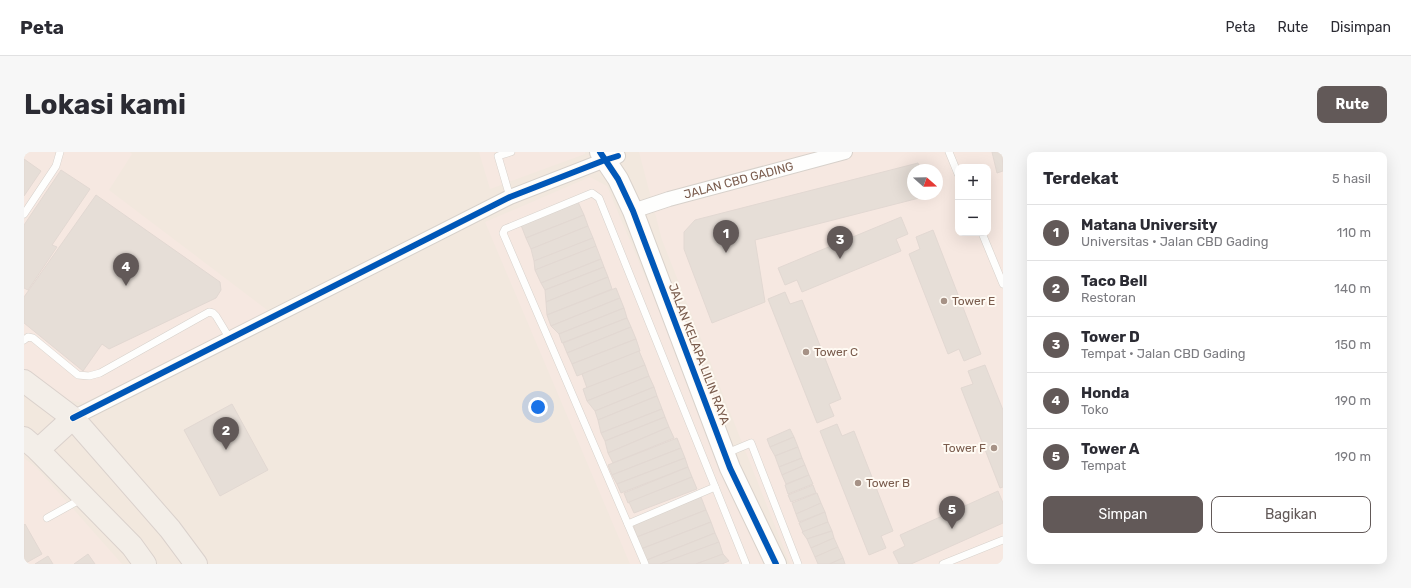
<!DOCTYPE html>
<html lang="id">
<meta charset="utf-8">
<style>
body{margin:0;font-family:Rubik,sans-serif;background:#f7f7f7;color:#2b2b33}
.controls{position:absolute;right:12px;top:12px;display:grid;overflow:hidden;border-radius:8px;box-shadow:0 4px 16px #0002}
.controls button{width:36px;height:36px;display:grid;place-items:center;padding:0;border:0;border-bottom:1px solid #e1e1e2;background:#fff;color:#2b2b33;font:20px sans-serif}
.compass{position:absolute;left:883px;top:12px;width:36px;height:36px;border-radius:50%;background:#fff;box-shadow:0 4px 16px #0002;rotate:110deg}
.you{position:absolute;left:514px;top:255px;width:14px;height:14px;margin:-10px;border:3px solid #fff;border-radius:50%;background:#1a73e8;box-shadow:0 0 0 6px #1a73e833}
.badge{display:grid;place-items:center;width:26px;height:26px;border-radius:50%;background:#625958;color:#fff;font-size:13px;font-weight:700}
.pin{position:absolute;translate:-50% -33px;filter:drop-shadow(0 1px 2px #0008)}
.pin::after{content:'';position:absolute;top:21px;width:14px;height:12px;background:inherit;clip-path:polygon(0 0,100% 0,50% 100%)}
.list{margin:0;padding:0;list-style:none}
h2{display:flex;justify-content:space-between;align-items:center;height:52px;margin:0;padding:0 16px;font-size:17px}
h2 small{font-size:13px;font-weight:400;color:#7c7c81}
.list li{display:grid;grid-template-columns:26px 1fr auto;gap:12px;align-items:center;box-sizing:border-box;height:56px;padding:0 16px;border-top:1px solid #e1e1e2}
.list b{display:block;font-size:15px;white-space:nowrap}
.list p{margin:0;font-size:13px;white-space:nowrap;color:#7c7c81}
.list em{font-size:13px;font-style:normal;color:#7c7c81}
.actions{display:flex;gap:8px;padding:12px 16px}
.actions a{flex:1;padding:9px 0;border:1px solid #625958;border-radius:8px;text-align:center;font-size:14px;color:#625958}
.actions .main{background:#625958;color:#fff}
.map{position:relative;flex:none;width:979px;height:412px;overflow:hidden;border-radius:8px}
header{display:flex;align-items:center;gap:24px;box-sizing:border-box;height:56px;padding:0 20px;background:#fff;border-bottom:1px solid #e1e1e2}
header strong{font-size:19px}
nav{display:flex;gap:22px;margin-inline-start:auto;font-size:14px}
.intro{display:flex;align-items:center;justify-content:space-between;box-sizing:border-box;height:96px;padding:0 24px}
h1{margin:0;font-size:28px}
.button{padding:10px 18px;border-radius:8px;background:#625958;color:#fff;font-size:14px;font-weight:700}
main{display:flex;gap:24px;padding:0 24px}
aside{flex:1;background:#fff;border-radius:8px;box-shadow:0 4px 16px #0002}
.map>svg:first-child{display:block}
.residential{fill:#f2e8de;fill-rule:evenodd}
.commercial{fill:#f6e8e1;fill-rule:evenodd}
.building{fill:#e6ded7;stroke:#e2d8d2}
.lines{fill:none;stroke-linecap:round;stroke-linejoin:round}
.lane-casing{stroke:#d7d1cb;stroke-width:8}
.street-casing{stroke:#d7d1cb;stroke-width:16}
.secondary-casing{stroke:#d9d2cb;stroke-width:22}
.primary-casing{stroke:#dad1cc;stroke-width:24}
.lane{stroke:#fefefd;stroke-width:7}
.street{stroke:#fefefd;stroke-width:14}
.secondary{stroke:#fefefd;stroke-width:20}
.primary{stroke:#f3eee8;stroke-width:22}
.cycleway-casing{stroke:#fffaf3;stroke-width:8}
.cycleway{stroke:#0057b8;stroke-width:6}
.poi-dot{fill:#a69286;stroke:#fffaf3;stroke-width:1.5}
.labels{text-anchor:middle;stroke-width:4;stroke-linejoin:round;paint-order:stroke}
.street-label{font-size:12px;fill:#7a5c4d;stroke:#fffaf3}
.poi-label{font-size:12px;fill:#7a5c4d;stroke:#fffaf3;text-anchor:start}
</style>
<header>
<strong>Peta</strong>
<nav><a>Peta</a><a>Rute</a><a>Disimpan</a></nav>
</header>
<div class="intro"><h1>Lokasi kami</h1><a class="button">Rute</a></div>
<main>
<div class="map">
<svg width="979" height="412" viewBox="0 0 979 412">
<rect width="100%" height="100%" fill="#f9f5f0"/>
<!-- residential -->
<path class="residential" d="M0 0H979V412H0ZM934 15H964V81H934ZM889 18H913V42H889Z"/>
<!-- commercial -->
<g class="commercial">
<path d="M0 0H106L108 2 85 38 246 160 60 251 38 247 0 218Z"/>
<path d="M455 0H561V2L466 37Z"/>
<path d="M615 0H979V412H766L638 88ZM934 15H964V81H934ZM889 18H913V42H889Z"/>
<path d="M566 25 583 34 742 412H606L461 70Z"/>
<path d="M0 306 12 315 98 412H0Z"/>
</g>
<!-- building -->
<g class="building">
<path d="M968 0H978L979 19 973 21Z"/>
<path d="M0 7 17 19 0 44Z"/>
<path d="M894 11 896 18H889V42H902L903 44 731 88 741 150 688 171 660 97V80L671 68Z"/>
<path d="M37 18 66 37 28 93 33 95 4 138 0 136V73Z"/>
<path d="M72 43 196 130 197 138 192 146 85 197 78 192 59 219 0 171V145Z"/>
<path d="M554 50 560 63 502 86 497 73Z"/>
<path d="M560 63 564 74 507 97 502 86Z"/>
<path d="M877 65 884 82 872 87 877 99 778 140 773 128 761 133 754 116Z"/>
<path d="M564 74 569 86 510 109 507 97Z"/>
<path d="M909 78 957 202 940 209 935 197 924 202 885 102 896 97 892 85Z"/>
<path d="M569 86 572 94 511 118 510 109Z"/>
<path d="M572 94 577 107 517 131 511 118Z"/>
<path d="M577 107 580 115 521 138 517 131Z"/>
<path d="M580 115 584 125 522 150 521 138Z"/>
<path d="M584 125 588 137 523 163 522 150Z"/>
<path d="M592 136 596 146 527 174 523 163Z"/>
<path d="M761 140 766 152 778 148 817 247 805 252 810 264 793 271 744 147Z"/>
<path d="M596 146 600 156 535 182 527 174Z"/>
<path d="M600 156 603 166 538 191 535 182Z"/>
<path d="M603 166 607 175 543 201 539 191Z"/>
<path d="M607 175 612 187 548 212 543 201Z"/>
<path d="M612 187 616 199 553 224 548 212Z"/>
<path d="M615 199 621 213 563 236 558 222Z"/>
<path d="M621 213 625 224 563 249 559 237Z"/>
<path d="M961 213 979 258V335L976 336 937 236 949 232 944 219Z"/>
<path d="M625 224 630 235 571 259 563 249Z"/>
<path d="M630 235 633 244 574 268 571 259Z"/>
<path d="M633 244 638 257 577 281 574 268Z"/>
<path d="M208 252 244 318 196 344 160 278Z"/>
<path d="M638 257 641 265 581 289 577 281Z"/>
<path d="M641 265 645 275 584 301 581 289Z"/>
<path d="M813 272 818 284 830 279 869 379 857 384 862 396 845 403 796 279Z"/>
<path d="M645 275 650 286 589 311 584 301Z"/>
<path d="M766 277 770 285 746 295 743 287Z"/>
<path d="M770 285 774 295 751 304 746 295Z"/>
<path d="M653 286 657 296 588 323 584 313Z"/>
<path d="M774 295 778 306 755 315 751 304Z"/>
<path d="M657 296 661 306 593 332 588 323Z"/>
<path d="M661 306 664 315 597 341 593 332Z"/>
<path d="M778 306 781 313 758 323 755 315Z"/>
<path d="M781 313 785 323 762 332 758 323Z"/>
<path d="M664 315 668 325 604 351 600 341Z"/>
<path d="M785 323 789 332 764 342 761 333Z"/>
<path d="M668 325 673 337 610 361 605 350Z"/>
<path d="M789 333 792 341 767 350 764 343Z"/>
<path d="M974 339 979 351V371L887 412H875L869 400 881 394 876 383Z"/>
<path d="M793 341 797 351 772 362 768 351Z"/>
<path d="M677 345 682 358 613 385 609 372Z"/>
<path d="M797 351 801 360 775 370 772 362Z"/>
<path d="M682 358 687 370 617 397 613 385Z"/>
<path d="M801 360 804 370 779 380 775 371Z"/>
<path d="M687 370 691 381 623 408 617 397Z"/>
<path d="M804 370 808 379 783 387 778 380Z"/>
<path d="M1 372 18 402 0 412V373Z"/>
<path d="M808 379 810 386 787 396 783 387Z"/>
<path d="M691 381 695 390 636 412H625L623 408Z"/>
<path d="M810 386 814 395 791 405 787 396Z"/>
<path d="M695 390 699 402 672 412H636Z"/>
<path d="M814 395 819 406 805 412H794L791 405Z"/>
<path d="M64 402 71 412H50Z"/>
<path d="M699 402 705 409 698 412H672Z"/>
<path d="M24 404 29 412H11Z"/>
<path d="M819 406 821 412H806Z"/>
</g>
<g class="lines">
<defs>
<g id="lane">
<path d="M925 0 934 22"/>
<path d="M486 45 474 4 487 0"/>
<path d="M0 62 32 14 36 0"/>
<path d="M958 81 979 132"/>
<path d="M0 188 4 185 9 186 54 223 65 224 76 221 185 160 189 161 192 164 206 187"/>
<path d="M703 301 727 291 774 412"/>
<path d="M23 366 59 346"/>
<path d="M604 372 691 335"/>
<path d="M621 412 479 81 481 77 568 41 575 46 722 412"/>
<path d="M919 412 979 388"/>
</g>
<g id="street">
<path id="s1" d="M609 59 645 47 821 0"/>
<path d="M49 266 486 45 581 8 594 4"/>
</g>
<path id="secondary" d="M576 0 594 27 609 59 706 316 752 412"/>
<g id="primary">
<path d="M0 229 49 266 146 377 172 412"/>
<path d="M0 286 14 298 108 394 121 412"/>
<path d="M14 298 49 266"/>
</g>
</defs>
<!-- lane casing -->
<use href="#lane" class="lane-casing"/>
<!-- street casing -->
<use href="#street" class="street-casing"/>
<!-- secondary casing -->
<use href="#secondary" class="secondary-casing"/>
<!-- primary casing -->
<use href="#primary" class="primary-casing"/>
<!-- lane -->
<use href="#lane" class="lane"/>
<!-- street -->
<use href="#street" class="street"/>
<!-- secondary -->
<use href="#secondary" class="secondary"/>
<!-- primary -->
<use href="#primary" class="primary"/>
<defs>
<g id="cycleway">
<path d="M576 0 594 27 609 59 706 316 752 412"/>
<path d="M49 266 486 45 581 8 594 4"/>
</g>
</defs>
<!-- cycleway casing -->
<use href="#cycleway" class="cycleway-casing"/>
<!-- cycleway -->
<use href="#cycleway" class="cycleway"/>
</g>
<!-- markers -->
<g class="poi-dot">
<circle cx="920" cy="149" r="4"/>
<circle cx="782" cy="200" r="4"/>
<circle cx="970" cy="296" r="4"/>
<circle cx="834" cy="331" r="4"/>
</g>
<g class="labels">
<!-- street labels -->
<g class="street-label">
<text dy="4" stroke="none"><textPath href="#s1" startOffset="110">JALAN CBD GADING</textPath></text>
<text transform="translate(675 202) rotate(69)" y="4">JALAN KELAPA LILIN RAYA</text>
</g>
<!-- poi labels -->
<g class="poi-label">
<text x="928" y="153">Tower E</text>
<text x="790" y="204">Tower C</text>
<text x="962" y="300" text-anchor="end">Tower F</text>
<text x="842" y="335">Tower B</text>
</g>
</g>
</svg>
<div class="controls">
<button>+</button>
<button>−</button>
</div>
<svg class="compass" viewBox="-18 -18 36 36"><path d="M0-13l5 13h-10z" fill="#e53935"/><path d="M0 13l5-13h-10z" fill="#7c7c81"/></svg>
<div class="you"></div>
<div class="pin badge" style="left:702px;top:101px">1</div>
<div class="pin badge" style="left:202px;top:298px">2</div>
<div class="pin badge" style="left:816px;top:107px">3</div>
<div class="pin badge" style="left:102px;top:134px">4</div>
<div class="pin badge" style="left:928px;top:377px">5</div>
</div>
<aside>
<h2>Terdekat<small>5 hasil</small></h2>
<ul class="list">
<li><span class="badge">1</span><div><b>Matana University</b><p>Universitas · Jalan CBD Gading</p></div><em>110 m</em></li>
<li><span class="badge">2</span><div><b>Taco Bell</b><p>Restoran</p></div><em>140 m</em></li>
<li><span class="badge">3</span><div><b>Tower D</b><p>Tempat · Jalan CBD Gading</p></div><em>150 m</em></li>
<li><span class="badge">4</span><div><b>Honda</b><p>Toko</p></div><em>190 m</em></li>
<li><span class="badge">5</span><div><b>Tower A</b><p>Tempat</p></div><em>190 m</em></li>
</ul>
<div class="actions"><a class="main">Simpan</a><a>Bagikan</a></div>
</aside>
</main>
